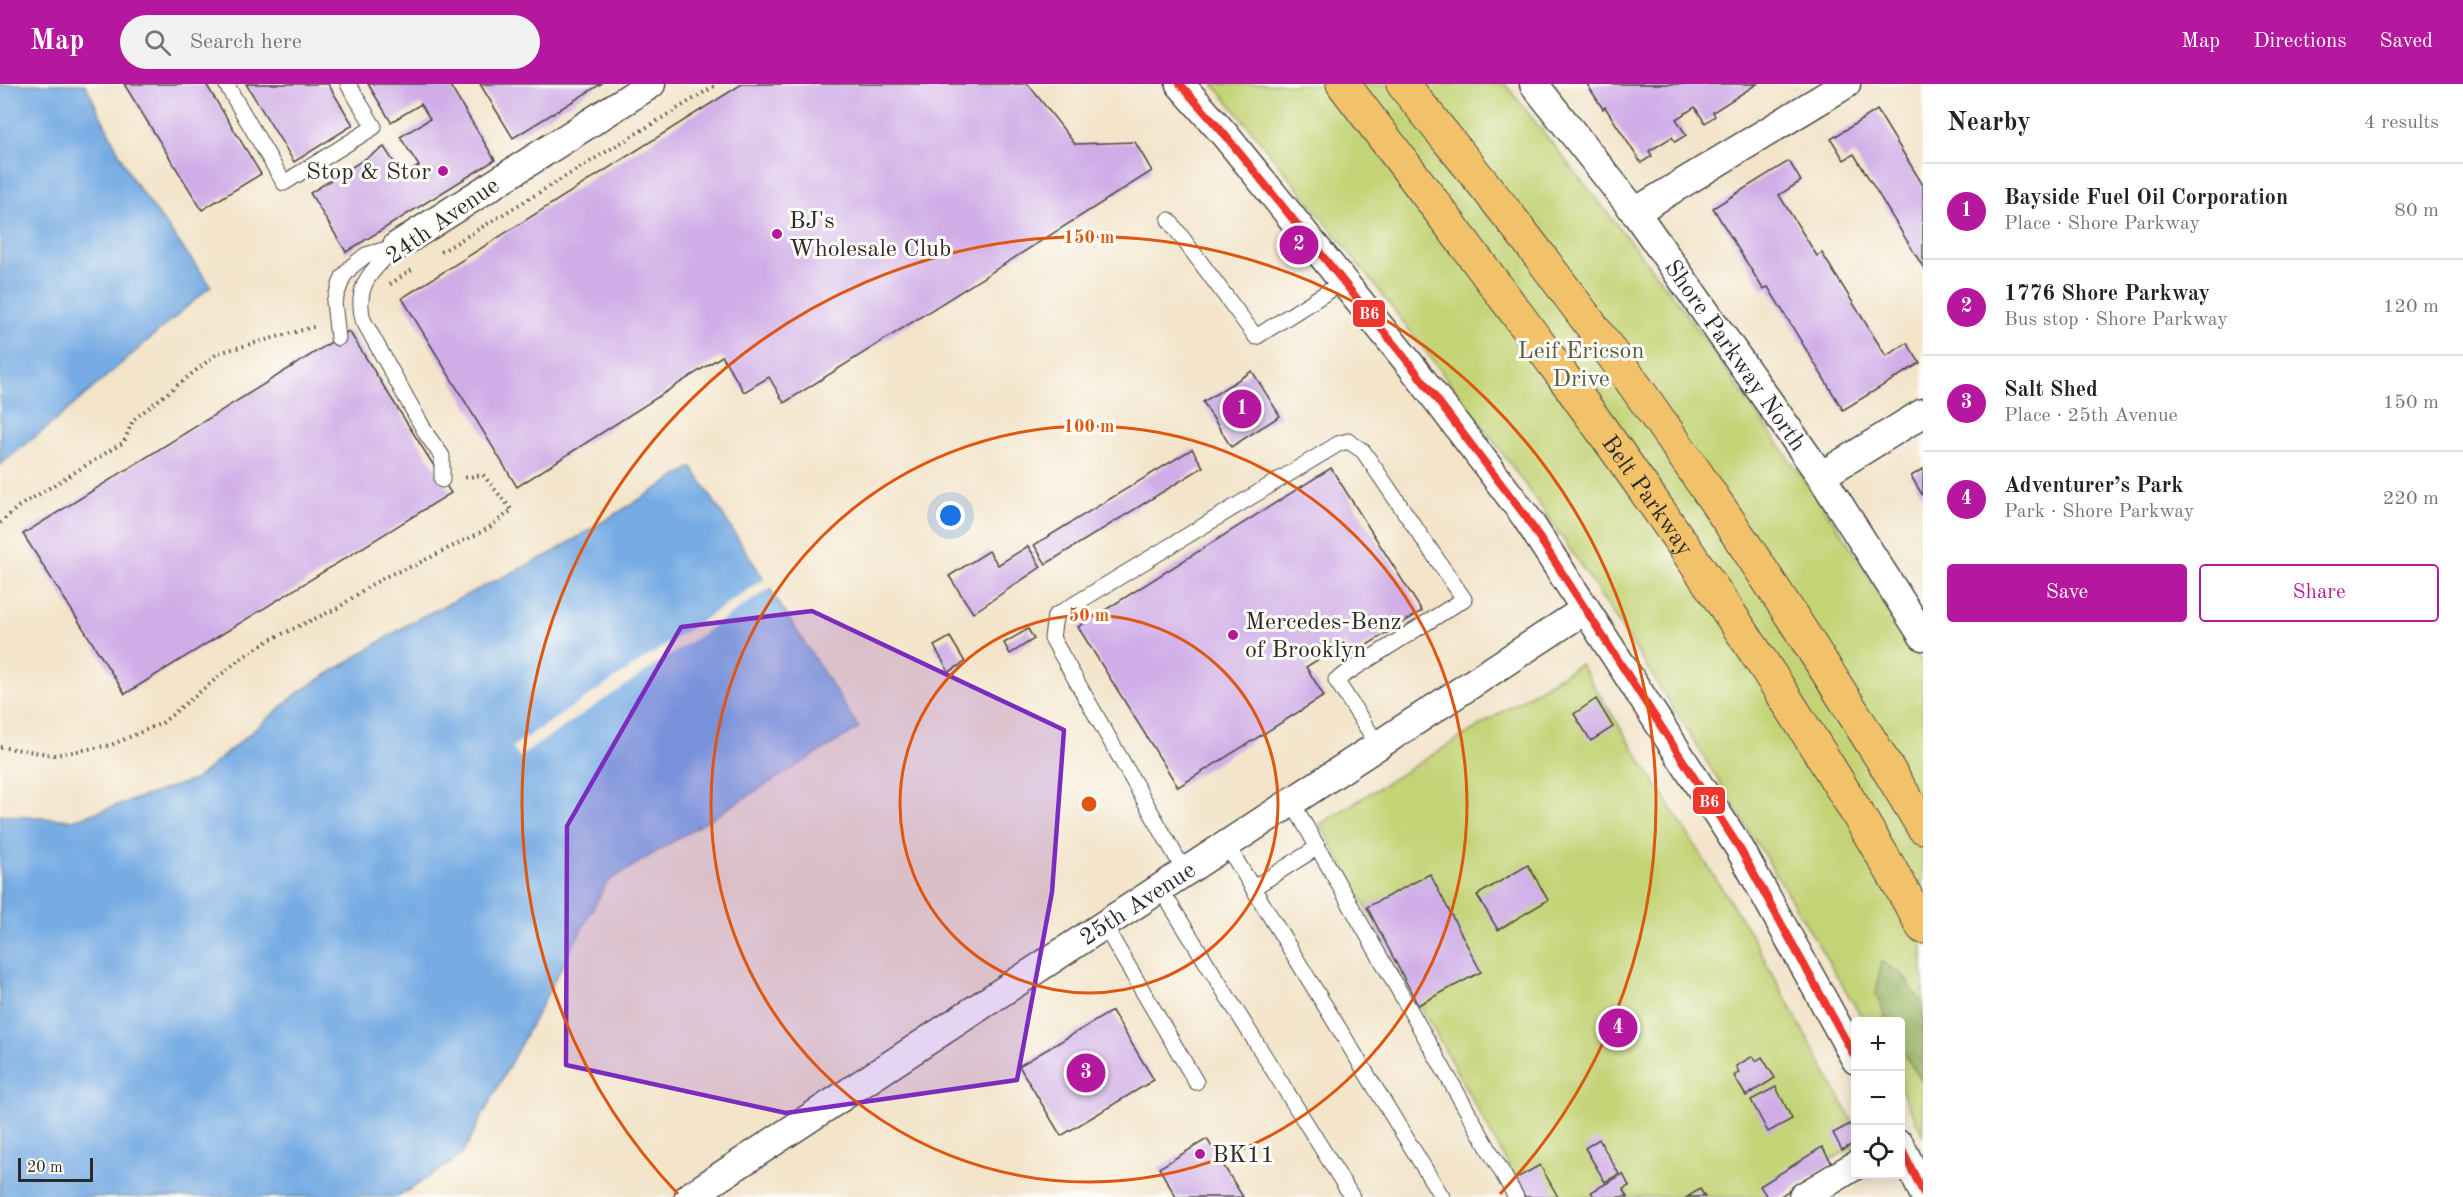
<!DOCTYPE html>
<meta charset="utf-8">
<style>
body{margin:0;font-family:"Old Standard TT",serif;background:#f2f2f2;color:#222}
.controls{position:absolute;right:18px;bottom:18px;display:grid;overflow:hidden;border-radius:6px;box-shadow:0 3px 15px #0003}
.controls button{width:54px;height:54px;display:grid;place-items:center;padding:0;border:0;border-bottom:2px solid #e0e0e0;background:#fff;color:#222;font:30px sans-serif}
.scale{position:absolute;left:18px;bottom:15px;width:75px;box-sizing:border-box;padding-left:6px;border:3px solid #2b2b2b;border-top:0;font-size:16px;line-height:21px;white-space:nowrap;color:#2b2b2b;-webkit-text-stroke:4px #fdfcf7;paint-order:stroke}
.you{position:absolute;left:951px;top:432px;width:21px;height:21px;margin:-15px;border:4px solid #fff;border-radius:50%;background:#1a73e8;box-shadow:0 0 0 9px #1a73e833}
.badge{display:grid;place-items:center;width:39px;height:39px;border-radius:50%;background:#b5179e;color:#fff;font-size:20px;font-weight:700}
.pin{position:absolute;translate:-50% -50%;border:3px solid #fff;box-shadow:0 2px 6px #0006}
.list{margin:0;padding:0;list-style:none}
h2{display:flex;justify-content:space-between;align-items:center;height:78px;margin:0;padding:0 24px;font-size:26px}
h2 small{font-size:20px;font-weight:400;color:#767676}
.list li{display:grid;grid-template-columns:39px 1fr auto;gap:18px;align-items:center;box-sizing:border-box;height:96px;padding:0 24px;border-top:2px solid #e0e0e0}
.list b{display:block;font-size:22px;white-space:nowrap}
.list p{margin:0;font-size:20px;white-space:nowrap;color:#767676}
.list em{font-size:20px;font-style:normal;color:#767676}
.actions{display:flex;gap:12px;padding:18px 24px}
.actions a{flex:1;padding:14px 0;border:2px solid #b5179e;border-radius:6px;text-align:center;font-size:21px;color:#b5179e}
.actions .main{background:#b5179e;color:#fff}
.icon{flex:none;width:33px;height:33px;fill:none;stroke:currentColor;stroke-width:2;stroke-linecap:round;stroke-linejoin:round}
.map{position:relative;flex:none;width:1923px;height:1113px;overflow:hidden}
header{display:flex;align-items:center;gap:36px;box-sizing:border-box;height:84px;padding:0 30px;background:#b5179e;color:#fff}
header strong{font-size:28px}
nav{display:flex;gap:33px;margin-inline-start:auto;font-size:21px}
.search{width:420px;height:54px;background:#f2f2f2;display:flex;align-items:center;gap:15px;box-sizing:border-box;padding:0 21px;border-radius:33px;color:#767676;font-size:22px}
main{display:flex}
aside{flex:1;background:#fff}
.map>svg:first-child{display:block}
.green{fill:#c3d375;stroke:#777f50;stroke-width:1.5}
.forest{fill:#9ab566;stroke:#627048;stroke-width:1.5}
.water{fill:#76abe3;stroke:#506b87;stroke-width:1.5}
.pier{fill:#f3e4ca}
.building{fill:#d0ade7}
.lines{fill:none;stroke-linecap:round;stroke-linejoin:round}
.service-casing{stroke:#494743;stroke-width:17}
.minor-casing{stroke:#494743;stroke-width:31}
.motorway-casing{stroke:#494743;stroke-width:35}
.path{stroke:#494743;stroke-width:4;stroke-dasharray:1.5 4.5;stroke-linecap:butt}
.service{stroke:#fff;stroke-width:15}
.minor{stroke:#fff;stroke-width:28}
.motorway{stroke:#f2c26a;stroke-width:33}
.bus-1-casing{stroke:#fdfcf7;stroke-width:12}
.bus-1{stroke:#ee352e;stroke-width:8}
.marked{fill:#7b2cbf;fill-opacity:0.2;stroke:#7b2cbf;stroke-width:4.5;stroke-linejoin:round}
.ring{fill:none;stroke:#df570e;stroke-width:3}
.poi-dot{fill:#b5179e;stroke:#fdfcf7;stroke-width:2}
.labels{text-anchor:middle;stroke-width:6;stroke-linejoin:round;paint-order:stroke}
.poi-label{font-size:24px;fill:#2b2b2b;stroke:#fdfcf7;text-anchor:start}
.street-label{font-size:24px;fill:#2b2b2b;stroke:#fdfcf7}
.park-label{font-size:24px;fill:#595d41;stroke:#fdfcf7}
.centre{fill:#df570e;stroke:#fdfcf7;stroke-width:3}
.ring-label{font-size:18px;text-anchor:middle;font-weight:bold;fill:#df570e;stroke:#fdfcf7;stroke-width:6;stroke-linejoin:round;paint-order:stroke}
.line-badge{stroke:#fdfcf7;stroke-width:2}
.badge-label{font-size:16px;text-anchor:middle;font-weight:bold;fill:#fff}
</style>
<header>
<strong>Map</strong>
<div class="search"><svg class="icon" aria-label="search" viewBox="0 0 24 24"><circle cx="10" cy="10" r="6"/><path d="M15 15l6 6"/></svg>Search here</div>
<nav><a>Map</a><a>Directions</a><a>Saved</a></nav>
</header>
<main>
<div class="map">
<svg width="1923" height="1113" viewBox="0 0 1923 1113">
<rect width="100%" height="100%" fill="#fdfcf7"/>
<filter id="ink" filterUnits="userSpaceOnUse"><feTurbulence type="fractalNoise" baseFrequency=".0167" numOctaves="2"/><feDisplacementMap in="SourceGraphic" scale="12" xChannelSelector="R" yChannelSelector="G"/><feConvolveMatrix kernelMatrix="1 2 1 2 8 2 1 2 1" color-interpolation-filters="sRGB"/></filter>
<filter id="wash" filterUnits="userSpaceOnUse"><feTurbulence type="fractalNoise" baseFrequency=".008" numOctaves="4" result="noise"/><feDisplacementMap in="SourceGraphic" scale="24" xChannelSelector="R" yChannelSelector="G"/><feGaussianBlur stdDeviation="1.35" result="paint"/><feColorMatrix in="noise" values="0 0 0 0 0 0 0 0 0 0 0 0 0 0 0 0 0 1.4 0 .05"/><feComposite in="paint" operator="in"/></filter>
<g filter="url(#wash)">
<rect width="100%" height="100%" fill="#f3e4ca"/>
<!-- green -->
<g class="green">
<path d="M1213 0H1505L1674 213 1846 455 1923 581V1052L1901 1005 1900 938 1864 937C1767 775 1669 612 1563 455 1494 354 1419 257 1343 161 1300 107 1258 52 1213 0Z"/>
<path d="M1580 580 1749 847 1855 1042V1062L1765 1113H1526L1320 740Z"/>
</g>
<!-- forest -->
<path class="forest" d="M1881 878 1903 891 1923 921V998L1901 966 1900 938 1887 937 1876 911Z"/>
<!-- water -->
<g class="water">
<path d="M0 0H85L132 95 211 202 55 337 0 381Z"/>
<path d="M692 383 859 644 607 798 461 1072 398 1113H0V731L73 736 196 695 299 608 417 535 552 469Z"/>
</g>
<!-- pier -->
<path class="pier" d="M766 494 772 503 519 673 512 663Z"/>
<g id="blocks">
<!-- building -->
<g class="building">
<path d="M124 0H206L261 90 202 126Z"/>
<path d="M246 0H328L353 41 294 78Z"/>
<path d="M368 0H449L495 76 346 168 310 109 384 63 403 92 419 82 400 53 430 35 421 20 391 38Z"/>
<path d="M480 0H601L513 54Z"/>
<path d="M742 0H1028L1075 60 1135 58 1152 87 784 319 769 293 744 308 722 272 517 403 402 214Z"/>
<path d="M1587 0H1757L1713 28 1715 32 1705 39 1695 23 1676 35 1686 51 1675 58 1672 53 1649 67 1652 72 1641 79 1605 23 1603 25Z"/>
<path d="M1877 26 1923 101V183L1854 70 1844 76 1831 55Z"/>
<path d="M1789 77 1801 97 1779 111 1817 172 1822 169 1886 272 1907 259 1920 279 1843 326 1768 203 1763 205 1713 124Z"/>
<path d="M349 247 451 409 125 610 23 450Z"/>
<path d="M1252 287 1280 332 1231 363 1203 318Z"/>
<path d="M1192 365 1203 383 1046 480 1034 461Z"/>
<path d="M1331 384 1422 527 1351 571 1344 559 1306 583 1324 612 1178 703 1078 543Z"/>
<path d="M1923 385V412L1911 392Z"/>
<path d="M1028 462 1041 483 973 529 949 492 989 467 998 481Z"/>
<path d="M1028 545 1034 555 1010 570 1004 559Z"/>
<path d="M950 553 965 578 949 588 934 562Z"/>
<path d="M1596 615 1613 643 1591 657 1574 630Z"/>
<path d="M1528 781 1548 816 1498 846 1477 811Z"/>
<path d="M1430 790 1481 888 1418 921 1367 823Z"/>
<path d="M1112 927 1154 996 1061 1052 1019 982Z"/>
<path d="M1753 972 1756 977 1762 973 1775 994 1746 1012 1734 992 1739 988 1736 982Z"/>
<path d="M1776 1003 1792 1035 1768 1048 1751 1016Z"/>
<path d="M1852 1039 1856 1045V1058L1842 1066 1833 1049Z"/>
<path d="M1207 1055 1243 1113H1176L1159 1084Z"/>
<path d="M1599 1055 1619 1090 1605 1098 1585 1064Z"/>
<path d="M1822 1063 1832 1079 1779 1113H1767L1760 1102Z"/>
<path d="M1540 1081 1558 1113H1525L1515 1095Z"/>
<path d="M1623 1090 1629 1102 1623 1105 1628 1113H1594L1591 1108Z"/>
<path d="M1700 1105 1705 1113H1687Z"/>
</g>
</g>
</g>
<g filter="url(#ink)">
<use href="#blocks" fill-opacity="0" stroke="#494743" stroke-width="1.5"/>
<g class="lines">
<defs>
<g id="service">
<path d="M226 0 284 99 374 43 348 0"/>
<path d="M1169 136 1256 253 1343 198"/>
<path d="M397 162C373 186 354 200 363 236L427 351 442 372V396"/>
<path d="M338 254 334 218 343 193 352 182 366 171 394 163"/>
<path d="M1292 718 1516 1113"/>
<path d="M1226 760 1442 1113"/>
<path d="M1185 788 1052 554 1055 532 1338 360 1348 357 1363 367 1464 515 1336 596 1378 661"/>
<path d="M1160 804 1352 1113"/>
<path d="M1253 804 1318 763"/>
<path d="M1104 841 1196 998"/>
</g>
<g id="minor">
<path d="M1180 0 1225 51 1413 284 1526 433 1740 765 1856 976"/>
<path id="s1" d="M1534 0 1635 128 1821 392 1923 552"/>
<path d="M1635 128 1846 0"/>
<path d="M397 162 651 0"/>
<path d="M1821 392 1923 329"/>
<path d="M1900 1061 1923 1108"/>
<path id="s2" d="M689 1113 1586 525"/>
<path d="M1803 1113 1856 1081"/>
</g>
<g id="motorway">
<path id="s3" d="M1343 0C1491 193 1638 388 1771 592 1824 674 1876 757 1923 843"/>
<path d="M1403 0C1449 58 1497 115 1542 175 1679 357 1806 547 1923 743"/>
</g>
</defs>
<!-- service casing -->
<use href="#service" class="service-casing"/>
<!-- minor casing -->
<use href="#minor" class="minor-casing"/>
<!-- motorway casing -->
<use href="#motorway" class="motorway-casing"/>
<!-- path -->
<g class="path">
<path d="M441 168 718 0"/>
<path d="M390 200 412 186"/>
<path d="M0 439 18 423 124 358 133 336 218 269 317 242"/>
<path d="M0 663 55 671 111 661 162 639 240 575 271 555 338 524 369 502 389 491 415 481 487 445 512 426 483 391 462 394"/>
</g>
<!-- service -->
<use href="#service" class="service"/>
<!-- minor -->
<use href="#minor" class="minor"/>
<!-- motorway -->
<use href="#motorway" class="motorway"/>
<defs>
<g id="bus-1">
<path d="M1180 0 1225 51 1413 284 1526 433 1740 765 1856 975"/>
<path d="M1900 1062 1923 1108"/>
</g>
</defs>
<!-- bus-1 casing -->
<use href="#bus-1" class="bus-1-casing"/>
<!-- bus-1 -->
<use href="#bus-1" class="bus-1"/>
</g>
</g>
<!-- marked area -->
<path class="marked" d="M812 527 1064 646 1052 808 1017 996 786 1029 566 981 567 742 681 543Z"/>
<!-- distance rings -->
<g class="ring">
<circle cx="1089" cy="720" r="189"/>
<circle cx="1089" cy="720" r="378"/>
<path d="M678 1110A567 567 0 1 1 1500 1110"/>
</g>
<!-- markers -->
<g class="poi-dot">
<circle cx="443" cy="87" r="6"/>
<circle cx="777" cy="150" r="6"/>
<circle cx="1233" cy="551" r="6"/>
<circle cx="1200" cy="1070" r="6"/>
</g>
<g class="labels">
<!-- poi labels -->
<g class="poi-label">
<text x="431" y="95" text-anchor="end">Stop &amp; Stor</text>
<text x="789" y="144">BJ's<tspan x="789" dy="28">Wholesale Club</tspan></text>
<text x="1245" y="545">Mercedes-Benz<tspan x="1245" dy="28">of Brooklyn</tspan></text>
<text x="1212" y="1078">BK11</text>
</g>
<!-- street labels -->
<g class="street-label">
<text transform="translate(442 136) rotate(-35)" y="8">24th Avenue</text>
<text dy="8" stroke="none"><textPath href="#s1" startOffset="338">Shore Parkway North</textPath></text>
<text dy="8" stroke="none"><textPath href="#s3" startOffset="512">Belt Parkway</textPath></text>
<text dy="8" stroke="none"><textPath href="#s2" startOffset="536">25th Avenue</textPath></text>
</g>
<!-- park labels -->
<g class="park-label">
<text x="1581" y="274">Leif Ericson<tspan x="1581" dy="28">Drive</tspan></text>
</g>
</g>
<circle cx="1089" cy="720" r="9" class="centre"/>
<g class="ring-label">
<text x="1089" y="159">150 m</text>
<text x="1089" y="348">100 m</text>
<text x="1089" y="537">50 m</text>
</g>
<g class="line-badge">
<rect x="1352" y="215" width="34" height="29" rx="6" fill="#ee352e"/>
<rect x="1692" y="702" width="34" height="29" rx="6" fill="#ee352e"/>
</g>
<g class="badge-label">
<text x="1369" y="235">B6</text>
<text x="1709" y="723">B6</text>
</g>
</svg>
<div class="controls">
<button>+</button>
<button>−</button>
<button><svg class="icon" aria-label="locate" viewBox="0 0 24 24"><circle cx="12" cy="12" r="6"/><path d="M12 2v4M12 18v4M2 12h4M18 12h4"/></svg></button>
</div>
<div class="scale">20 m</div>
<div class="you"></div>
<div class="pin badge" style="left:1242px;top:325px">1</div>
<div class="pin badge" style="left:1299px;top:161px">2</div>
<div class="pin badge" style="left:1086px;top:989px">3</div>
<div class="pin badge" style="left:1618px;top:944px">4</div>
</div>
<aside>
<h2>Nearby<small>4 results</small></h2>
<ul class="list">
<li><span class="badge">1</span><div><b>Bayside Fuel Oil Corporation</b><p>Place · Shore Parkway</p></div><em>80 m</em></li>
<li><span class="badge">2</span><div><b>1776 Shore Parkway</b><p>Bus stop · Shore Parkway</p></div><em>120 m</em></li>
<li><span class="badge">3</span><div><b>Salt Shed</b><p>Place · 25th Avenue</p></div><em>150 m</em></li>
<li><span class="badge">4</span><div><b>Adventurer’s Park</b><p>Park · Shore Parkway</p></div><em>220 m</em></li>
</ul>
<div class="actions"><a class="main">Save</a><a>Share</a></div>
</aside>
</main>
